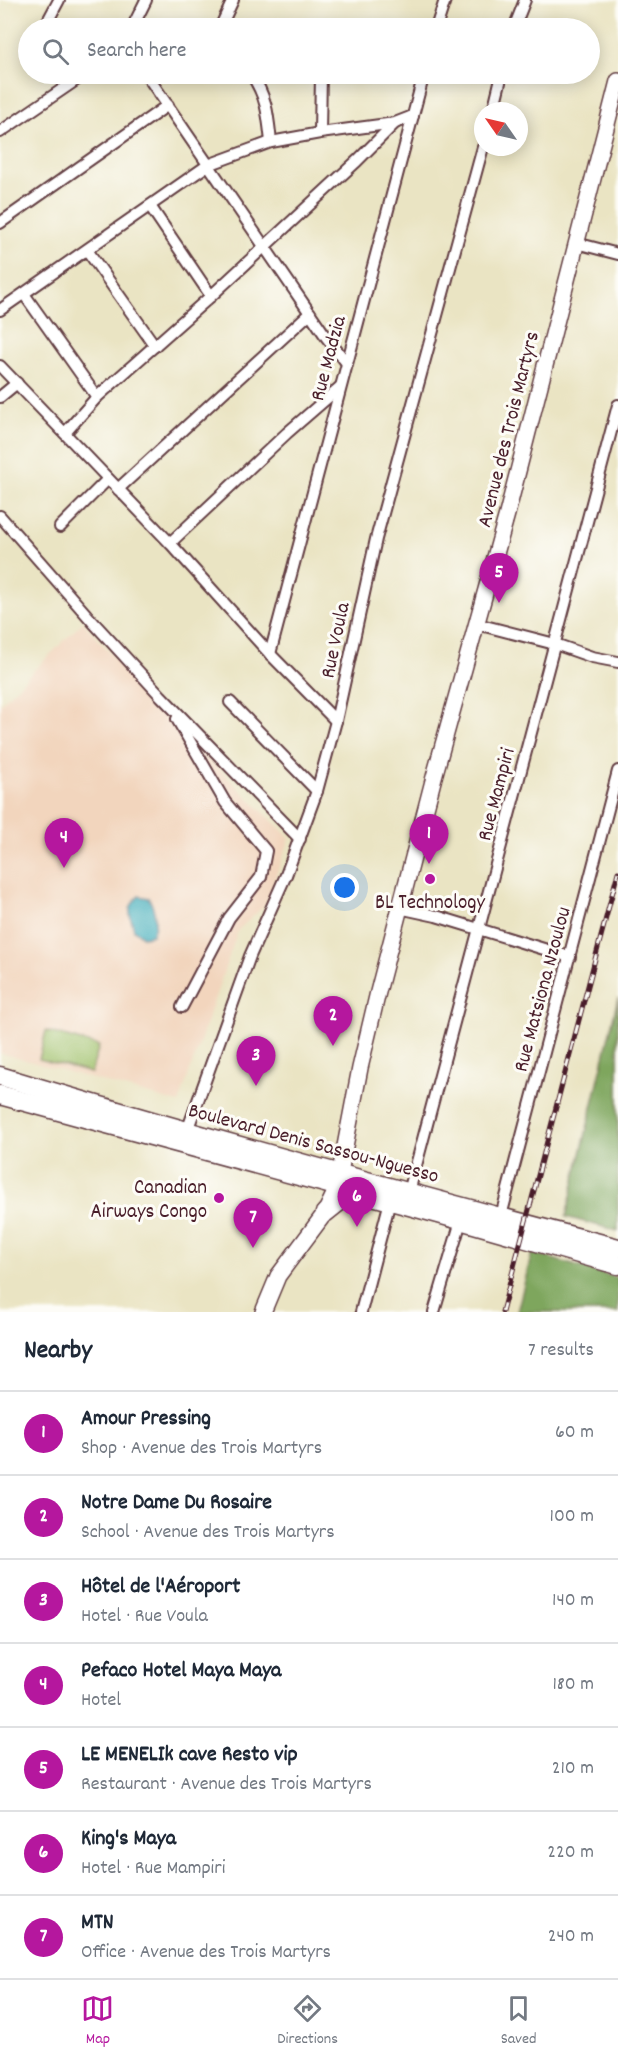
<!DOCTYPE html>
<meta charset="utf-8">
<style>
body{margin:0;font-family:Dekko,sans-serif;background:#f2f2f3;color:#1f2937}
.compass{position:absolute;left:474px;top:102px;width:54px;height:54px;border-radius:50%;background:#fff;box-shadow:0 3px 15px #0003;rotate:304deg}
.you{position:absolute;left:345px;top:888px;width:21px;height:21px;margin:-15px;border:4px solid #fff;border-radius:50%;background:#1a73e8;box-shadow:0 0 0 9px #1a73e833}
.badge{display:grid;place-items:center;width:39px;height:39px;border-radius:50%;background:#b5179e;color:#fff;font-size:20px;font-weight:700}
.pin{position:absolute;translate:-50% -50px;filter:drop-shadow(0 2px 3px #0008)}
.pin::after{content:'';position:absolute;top:32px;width:21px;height:18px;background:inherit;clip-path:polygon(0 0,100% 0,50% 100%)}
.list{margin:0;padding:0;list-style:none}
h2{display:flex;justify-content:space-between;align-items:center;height:78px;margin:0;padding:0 24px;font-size:26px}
h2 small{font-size:20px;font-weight:400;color:#747a83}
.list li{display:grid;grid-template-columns:39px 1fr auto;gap:18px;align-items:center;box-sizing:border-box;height:84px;padding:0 24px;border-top:2px solid #e0e1e3}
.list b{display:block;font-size:22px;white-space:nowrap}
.list p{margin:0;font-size:20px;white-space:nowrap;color:#747a83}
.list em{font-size:20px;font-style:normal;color:#747a83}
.icon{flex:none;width:33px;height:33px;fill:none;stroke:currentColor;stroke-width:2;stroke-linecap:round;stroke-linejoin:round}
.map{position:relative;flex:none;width:618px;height:1312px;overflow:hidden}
.search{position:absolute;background:#fff;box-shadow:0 3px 15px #0003;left:18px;right:18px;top:18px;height:66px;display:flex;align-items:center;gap:15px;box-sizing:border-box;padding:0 21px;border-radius:33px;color:#747a83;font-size:22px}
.sheet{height:666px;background:#fff}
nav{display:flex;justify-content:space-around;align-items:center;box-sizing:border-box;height:84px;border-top:2px solid #e0e1e3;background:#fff;font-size:16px;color:#747a83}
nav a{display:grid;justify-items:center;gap:3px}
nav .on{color:#b5179e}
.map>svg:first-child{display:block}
.built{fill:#f2d5bd}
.green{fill:#9ec069;stroke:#74704a;stroke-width:1.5}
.forest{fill:#7ea65d;stroke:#646244;stroke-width:1.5}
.water{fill:#3baab9;stroke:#426472;stroke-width:1.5}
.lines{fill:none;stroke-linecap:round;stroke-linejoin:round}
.street-casing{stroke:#623d42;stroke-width:14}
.secondary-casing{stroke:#623d42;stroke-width:18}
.primary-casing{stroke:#623d42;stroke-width:21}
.street{stroke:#fff;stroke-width:10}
.secondary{stroke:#fff;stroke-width:15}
.primary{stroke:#fff;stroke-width:18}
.rail-casing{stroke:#4a1f2b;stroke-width:5}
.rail{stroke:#fdfcf7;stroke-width:3;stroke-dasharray:9;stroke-linecap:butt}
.poi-dot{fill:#b5179e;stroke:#fdfcf7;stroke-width:2}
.labels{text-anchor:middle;stroke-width:6;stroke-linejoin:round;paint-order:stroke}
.street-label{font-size:21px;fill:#4a1f2b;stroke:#fdfcf7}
.poi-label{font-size:21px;fill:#4a1f2b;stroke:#fdfcf7}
</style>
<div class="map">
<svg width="618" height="1312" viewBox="0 0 618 1312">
<rect width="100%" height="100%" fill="#fdfcf7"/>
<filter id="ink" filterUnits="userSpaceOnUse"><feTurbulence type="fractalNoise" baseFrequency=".0167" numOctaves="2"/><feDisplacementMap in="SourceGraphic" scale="12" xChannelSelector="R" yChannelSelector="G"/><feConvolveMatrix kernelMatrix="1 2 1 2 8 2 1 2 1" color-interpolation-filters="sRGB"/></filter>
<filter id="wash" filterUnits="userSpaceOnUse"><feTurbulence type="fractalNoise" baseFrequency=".008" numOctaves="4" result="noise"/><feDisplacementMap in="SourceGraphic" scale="24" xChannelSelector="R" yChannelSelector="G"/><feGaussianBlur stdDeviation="1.35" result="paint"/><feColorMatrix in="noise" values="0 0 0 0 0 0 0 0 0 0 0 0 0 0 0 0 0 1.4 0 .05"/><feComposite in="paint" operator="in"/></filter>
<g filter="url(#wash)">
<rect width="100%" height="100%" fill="#eae4c3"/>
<!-- built -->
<path class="built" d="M83 622 172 724 290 838 265 905 238 930 179 1103 0 1053V704Z"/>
<!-- green -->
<path class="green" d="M46 1031 99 1046 91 1073 39 1059Z"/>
<!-- forest -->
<g class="forest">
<path d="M618 998V1231L566 1217Z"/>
<path d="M532 1253 618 1278V1312H517Z"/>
</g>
<!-- water -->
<path class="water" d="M139 896 149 898C155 911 158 921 152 935L144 937 134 930C130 914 125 909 139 896Z"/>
</g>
<g filter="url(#ink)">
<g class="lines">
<defs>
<g id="street">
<path d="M44 28 59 0"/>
<path d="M132 28 146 0"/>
<path d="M220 28 233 0"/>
<path d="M436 28 445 0"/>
<path d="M514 28 525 0"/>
<path d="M146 74 327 338 346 362"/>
<path d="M251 74C267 97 268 115 271 142"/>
<path d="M493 111 502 74"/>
<path d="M0 132 85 74"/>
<path d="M320 133 321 74"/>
<path d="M150 206 211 296"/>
<path d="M0 223 168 105"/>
<path d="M576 243 618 254"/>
<path d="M87 250 155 346"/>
<path d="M24 294 97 397"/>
<path d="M0 310 208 165 271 142 320 133 395 123 413 116"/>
<path d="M0 366 170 543 270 654 336 721"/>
<path d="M0 397 17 383"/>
<path d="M65 433 97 397 211 296 357 161 395 123"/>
<path d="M118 489 310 313"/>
<path d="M0 516 92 621 161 696 300 839"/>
<path d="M60 527 108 479"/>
<path d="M170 543 287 433 340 387"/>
<path d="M477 624 555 644 592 657 618 662"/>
<path d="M270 654 424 74"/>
<path d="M230 702 317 791"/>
<path d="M177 719 225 802 266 851 261 877 229 918 182 1007"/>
<path d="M399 908 436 916 570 957"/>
<path d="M187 1131 250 956 286 875 317 791 336 721 376 539 483 147"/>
<path d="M409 1192 618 405"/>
<path d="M501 1216 618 771"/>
<path d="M361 1312 390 1201"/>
<path d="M434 1312 461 1221"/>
</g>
<path id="secondary" d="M263 1312 278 1276 325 1213 337 1188 360 1068 378 992 434 777 507 514 618 81"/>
<g id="primary">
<path d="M0 1076C204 1138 411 1194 618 1248"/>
<path d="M0 1095C130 1130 260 1166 391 1201 467 1221 542 1244 618 1265"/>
<path d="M325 1213 340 1201 359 1193"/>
</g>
</defs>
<!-- street casing -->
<use href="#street" class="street-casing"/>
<!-- secondary casing -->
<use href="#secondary" class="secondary-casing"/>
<!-- primary casing -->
<use href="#primary" class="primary-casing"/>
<!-- street -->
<use href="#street" class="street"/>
<!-- secondary -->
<use href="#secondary" class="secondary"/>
<!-- primary -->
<use href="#primary" class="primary"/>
<defs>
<path id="rail" d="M502 1312 618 872"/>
</defs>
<!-- rail casing -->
<use href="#rail" class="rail-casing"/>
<!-- rail -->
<use href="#rail" class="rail"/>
</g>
</g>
<!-- markers -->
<g class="poi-dot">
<circle cx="430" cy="879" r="6"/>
<circle cx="219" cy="1198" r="6"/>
</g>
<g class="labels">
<!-- street labels -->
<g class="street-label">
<text transform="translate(327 358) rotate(-75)" y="7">Rue Madzia</text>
<text transform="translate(507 429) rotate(-76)" y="7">Avenue des Trois Martyrs</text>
<text transform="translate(334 640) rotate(-78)" y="7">Rue Voula</text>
<text transform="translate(495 794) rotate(-75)" y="7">Rue Mampiri</text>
<text transform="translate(541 989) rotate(-75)" y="7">Rue Matsiona Nzoulou</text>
<text transform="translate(314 1142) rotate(15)" y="7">Boulevard Denis Sassou-Nguesso</text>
</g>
<!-- poi labels -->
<g class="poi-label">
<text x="430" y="908">BL Technology</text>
<text x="207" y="1193" text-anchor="end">Canadian<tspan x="207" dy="24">Airways Congo</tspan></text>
</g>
</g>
</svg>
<svg class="compass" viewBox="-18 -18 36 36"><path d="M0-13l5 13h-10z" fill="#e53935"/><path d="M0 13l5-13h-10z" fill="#747a83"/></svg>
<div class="you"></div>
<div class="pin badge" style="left:429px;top:864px">1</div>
<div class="pin badge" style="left:333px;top:1046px">2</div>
<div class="pin badge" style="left:256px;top:1086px">3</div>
<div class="pin badge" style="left:64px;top:868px">4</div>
<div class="pin badge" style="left:499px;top:603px">5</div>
<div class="pin badge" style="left:357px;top:1227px">6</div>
<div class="pin badge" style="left:253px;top:1248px">7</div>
<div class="search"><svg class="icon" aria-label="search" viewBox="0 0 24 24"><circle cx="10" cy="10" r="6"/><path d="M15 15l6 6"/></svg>Search here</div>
</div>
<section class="sheet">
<h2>Nearby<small>7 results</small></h2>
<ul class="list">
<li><span class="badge">1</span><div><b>Amour Pressing</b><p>Shop · Avenue des Trois Martyrs</p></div><em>60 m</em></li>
<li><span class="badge">2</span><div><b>Notre Dame Du Rosaire</b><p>School · Avenue des Trois Martyrs</p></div><em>100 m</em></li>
<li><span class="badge">3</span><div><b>Hôtel de l'Aéroport</b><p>Hotel · Rue Voula</p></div><em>140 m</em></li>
<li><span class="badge">4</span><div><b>Pefaco Hotel Maya Maya</b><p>Hotel</p></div><em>180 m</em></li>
<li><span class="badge">5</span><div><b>LE MENELIk cave Resto vip</b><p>Restaurant · Avenue des Trois Martyrs</p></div><em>210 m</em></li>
<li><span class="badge">6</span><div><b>King's Maya</b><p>Hotel · Rue Mampiri</p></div><em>220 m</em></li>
<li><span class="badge">7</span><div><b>MTN</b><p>Office · Avenue des Trois Martyrs</p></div><em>240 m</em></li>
</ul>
</section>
<nav>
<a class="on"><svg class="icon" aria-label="map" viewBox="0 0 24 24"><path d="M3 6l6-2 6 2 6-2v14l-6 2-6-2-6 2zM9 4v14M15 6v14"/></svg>Map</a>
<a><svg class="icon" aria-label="directions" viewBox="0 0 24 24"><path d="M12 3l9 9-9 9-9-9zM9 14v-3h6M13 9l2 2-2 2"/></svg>Directions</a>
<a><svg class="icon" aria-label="saved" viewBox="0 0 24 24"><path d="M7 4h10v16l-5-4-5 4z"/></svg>Saved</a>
</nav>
